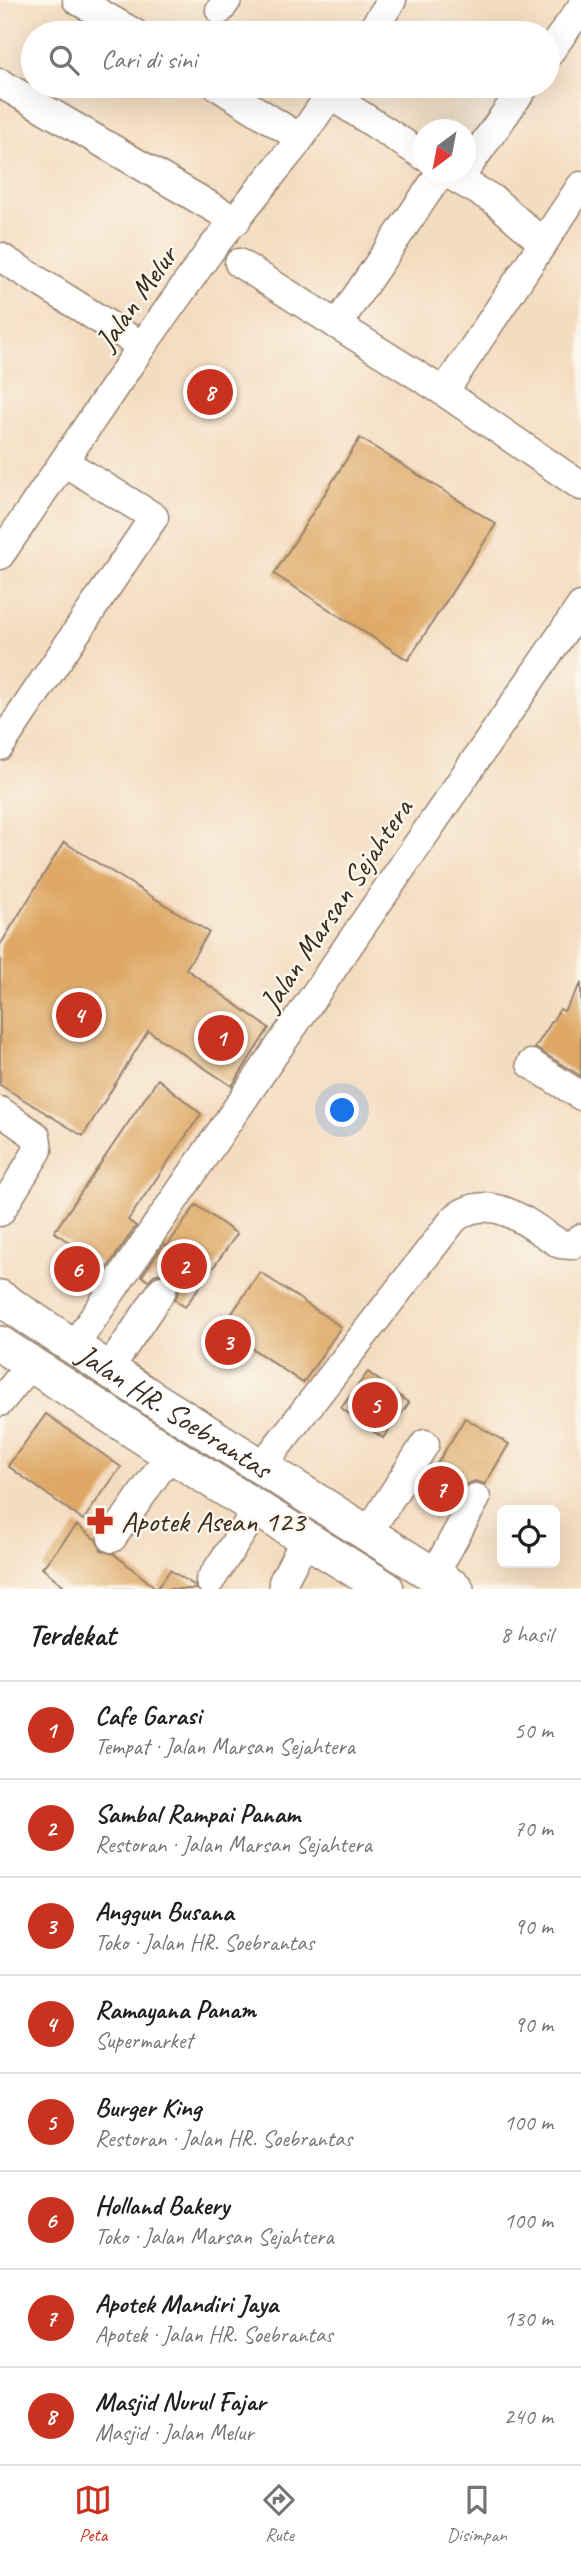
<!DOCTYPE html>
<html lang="id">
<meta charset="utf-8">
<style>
body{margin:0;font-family:Caveat,sans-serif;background:#f6f6f6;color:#202124}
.controls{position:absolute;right:21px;bottom:21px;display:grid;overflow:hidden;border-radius:10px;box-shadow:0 7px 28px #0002}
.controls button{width:63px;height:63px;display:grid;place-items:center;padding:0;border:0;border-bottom:2px solid #e0e0e0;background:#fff;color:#202124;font:35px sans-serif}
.compass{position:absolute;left:413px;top:119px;width:63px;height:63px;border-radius:50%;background:#fff;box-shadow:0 7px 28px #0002;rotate:212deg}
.you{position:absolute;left:343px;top:1111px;width:24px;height:24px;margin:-18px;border:5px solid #fff;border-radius:50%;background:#1a73e8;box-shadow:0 0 0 10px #1a73e833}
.badge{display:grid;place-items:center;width:46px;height:46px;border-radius:50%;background:#c8321e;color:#fff;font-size:23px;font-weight:700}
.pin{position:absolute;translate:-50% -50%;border:4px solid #fff;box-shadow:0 2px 7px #0006}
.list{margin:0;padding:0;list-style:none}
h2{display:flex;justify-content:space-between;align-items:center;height:91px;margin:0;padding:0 28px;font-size:30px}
h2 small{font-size:23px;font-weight:400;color:#757577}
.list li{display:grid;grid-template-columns:46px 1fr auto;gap:21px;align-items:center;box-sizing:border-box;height:98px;padding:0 28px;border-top:2px solid #e0e0e0}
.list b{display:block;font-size:26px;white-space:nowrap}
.list p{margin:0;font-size:23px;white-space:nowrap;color:#757577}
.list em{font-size:23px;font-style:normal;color:#757577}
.icon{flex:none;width:38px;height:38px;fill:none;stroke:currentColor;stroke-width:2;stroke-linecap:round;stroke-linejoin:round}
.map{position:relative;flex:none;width:581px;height:1589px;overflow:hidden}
.search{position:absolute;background:#fff;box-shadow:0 7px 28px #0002;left:21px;right:21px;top:21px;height:77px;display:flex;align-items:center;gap:18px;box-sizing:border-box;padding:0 24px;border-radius:38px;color:#757577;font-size:26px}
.sheet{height:875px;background:#fff}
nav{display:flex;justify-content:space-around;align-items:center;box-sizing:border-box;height:98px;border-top:2px solid #e0e0e0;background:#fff;font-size:19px;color:#757577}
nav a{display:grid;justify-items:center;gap:4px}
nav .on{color:#c8321e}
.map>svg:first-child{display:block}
.building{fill:#dea764}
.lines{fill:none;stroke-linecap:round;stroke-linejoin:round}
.minor-casing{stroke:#98836f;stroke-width:31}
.major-casing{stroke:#98836f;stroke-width:38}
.minor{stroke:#fff;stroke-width:28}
.major{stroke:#fff;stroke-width:35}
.labels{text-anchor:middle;stroke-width:5;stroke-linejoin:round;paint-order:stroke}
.street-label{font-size:30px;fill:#3b2a1e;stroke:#fbf7ec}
.poi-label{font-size:30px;fill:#3b2a1e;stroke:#fbf7ec;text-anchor:start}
</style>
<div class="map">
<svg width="581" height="1589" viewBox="0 0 581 1589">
<rect width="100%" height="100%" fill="#fbf7ec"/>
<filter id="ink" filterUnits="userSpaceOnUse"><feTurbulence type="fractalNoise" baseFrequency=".0143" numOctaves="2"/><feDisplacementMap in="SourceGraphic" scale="14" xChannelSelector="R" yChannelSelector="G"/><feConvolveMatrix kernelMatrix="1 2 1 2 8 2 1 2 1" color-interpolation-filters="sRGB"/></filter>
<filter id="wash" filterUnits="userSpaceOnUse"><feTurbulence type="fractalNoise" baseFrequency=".00686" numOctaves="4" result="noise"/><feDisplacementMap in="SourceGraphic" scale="28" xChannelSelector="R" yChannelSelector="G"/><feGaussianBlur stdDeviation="1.57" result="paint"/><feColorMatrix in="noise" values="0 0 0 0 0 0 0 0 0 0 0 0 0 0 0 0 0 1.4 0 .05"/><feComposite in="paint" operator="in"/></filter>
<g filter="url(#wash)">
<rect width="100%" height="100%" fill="#f4dcc0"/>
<g id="blocks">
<!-- building -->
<g class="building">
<path d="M360 438 496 524 408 660 274 574Z"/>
<path d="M64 842 209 932 186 969 269 1028 232 1086 148 1031 83 1136 0 1085V945Z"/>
<path d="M581 984V1076L535 1048 560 1009 564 1011Z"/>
<path d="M158 1079 201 1114 128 1220 136 1226 107 1268 54 1232Z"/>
<path d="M196 1205 237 1234 185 1307 175 1300 179 1290 177 1282 172 1277 162 1273 154 1275 148 1281 142 1276 164 1244 167 1246Z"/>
<path d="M260 1272 341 1327 303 1383 222 1328Z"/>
<path d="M368 1372 409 1403 383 1438 341 1408Z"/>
<path d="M46 1414 121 1467 83 1520 8 1466Z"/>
<path d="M465 1418 509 1444 485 1484 475 1481 466 1485 435 1467Z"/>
<path d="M77 1525 96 1540 102 1551 114 1554 157 1589H68L42 1568Z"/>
<path d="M170 1570 195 1586 196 1589H157Z"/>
</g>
</g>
</g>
<g filter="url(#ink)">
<use href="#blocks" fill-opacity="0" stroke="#98836f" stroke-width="2"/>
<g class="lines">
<defs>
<g id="minor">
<path d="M77 0 134 33"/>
<path d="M220 10 227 0"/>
<path d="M370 33 392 0"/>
<path d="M548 54 581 8"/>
<path d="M0 83 236 221"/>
<path d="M217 86 300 138"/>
<path d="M330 95 424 156"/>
<path d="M466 169 525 86"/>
<path d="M445 172 494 200 543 243"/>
<path d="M0 257 142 346"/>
<path d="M239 263 444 392 581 486"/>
<path d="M337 325 441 172"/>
<path d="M444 392 581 186"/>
<path d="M0 555 142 346 212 248 294 147 336 86"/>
<path d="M0 746 154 517 64 462"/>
<path d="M531 1064 581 1096"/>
<path d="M0 1111 36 1136 38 1150 0 1212"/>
<path d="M74 1346 581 606"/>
<path d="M109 1369 162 1290"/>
<path d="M0 1402 31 1364"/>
<path d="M261 1467 454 1219C491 1189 527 1224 560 1244L572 1245 581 1238"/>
<path d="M368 1533 425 1444"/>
<path d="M112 1538 170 1454"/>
<path d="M434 1575 476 1498"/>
<path d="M210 1581 258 1508"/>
<path d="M284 1589 283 1582 306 1538"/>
</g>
<g id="major">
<path id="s1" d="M0 1298 155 1400 456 1589"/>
<path d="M0 1344 170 1454 386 1589"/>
</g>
</defs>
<!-- minor casing -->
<use href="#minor" class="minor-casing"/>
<!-- major casing -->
<use href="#major" class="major-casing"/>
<!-- minor -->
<use href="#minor" class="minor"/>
<!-- major -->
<use href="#major" class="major"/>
</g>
</g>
<!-- icons -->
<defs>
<symbol id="pharmacy-bare" viewBox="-9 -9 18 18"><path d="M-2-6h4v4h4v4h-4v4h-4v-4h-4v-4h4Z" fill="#c8321e" stroke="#fbf7ec" stroke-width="2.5" paint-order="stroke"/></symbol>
</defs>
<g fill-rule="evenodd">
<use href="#pharmacy-bare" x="81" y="1502" width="38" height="38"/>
</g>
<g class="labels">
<!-- street labels -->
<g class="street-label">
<text transform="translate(136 298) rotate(-55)" y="10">Jalan Melur</text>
<text transform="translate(336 905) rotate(-56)" y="10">Jalan Marsan Sejahtera</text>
<text dy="10" stroke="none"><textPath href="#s1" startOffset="208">Jalan HR. Soebrantas</textPath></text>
</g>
<!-- poi labels -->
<g class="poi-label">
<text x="121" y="1531">Apotek Asean 123</text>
</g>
</g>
</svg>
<div class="controls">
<button><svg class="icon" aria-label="locate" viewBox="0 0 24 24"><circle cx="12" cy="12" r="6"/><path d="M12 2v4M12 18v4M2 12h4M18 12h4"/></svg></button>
</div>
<svg class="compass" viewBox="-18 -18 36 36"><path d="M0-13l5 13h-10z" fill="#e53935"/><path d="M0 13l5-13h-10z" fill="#757577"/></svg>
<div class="you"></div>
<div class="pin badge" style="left:221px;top:1038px">1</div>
<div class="pin badge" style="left:184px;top:1266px">2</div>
<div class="pin badge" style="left:228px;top:1342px">3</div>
<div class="pin badge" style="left:79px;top:1015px">4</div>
<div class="pin badge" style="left:375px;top:1405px">5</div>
<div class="pin badge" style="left:77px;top:1269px">6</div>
<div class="pin badge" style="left:441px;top:1489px">7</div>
<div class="pin badge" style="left:210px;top:392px">8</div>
<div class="search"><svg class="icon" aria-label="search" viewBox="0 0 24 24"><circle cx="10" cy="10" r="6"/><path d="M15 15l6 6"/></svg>Cari di sini</div>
</div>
<section class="sheet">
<h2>Terdekat<small>8 hasil</small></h2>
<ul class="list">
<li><span class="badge">1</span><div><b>Cafe Garasi</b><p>Tempat · Jalan Marsan Sejahtera</p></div><em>50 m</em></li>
<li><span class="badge">2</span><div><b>Sambal Rampai Panam</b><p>Restoran · Jalan Marsan Sejahtera</p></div><em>70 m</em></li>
<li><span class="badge">3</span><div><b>Anggun Busana</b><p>Toko · Jalan HR. Soebrantas</p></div><em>90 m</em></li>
<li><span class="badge">4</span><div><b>Ramayana Panam</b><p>Supermarket</p></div><em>90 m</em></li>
<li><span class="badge">5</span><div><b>Burger King</b><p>Restoran · Jalan HR. Soebrantas</p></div><em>100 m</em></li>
<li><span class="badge">6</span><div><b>Holland Bakery</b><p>Toko · Jalan Marsan Sejahtera</p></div><em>100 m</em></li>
<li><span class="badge">7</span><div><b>Apotek Mandiri Jaya</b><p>Apotek · Jalan HR. Soebrantas</p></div><em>130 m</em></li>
<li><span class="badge">8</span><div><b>Masjid Nurul Fajar</b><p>Masjid · Jalan Melur</p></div><em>240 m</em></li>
</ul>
</section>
<nav>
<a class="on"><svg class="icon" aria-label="map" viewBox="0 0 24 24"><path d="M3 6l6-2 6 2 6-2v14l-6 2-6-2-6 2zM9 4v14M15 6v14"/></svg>Peta</a>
<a><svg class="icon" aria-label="directions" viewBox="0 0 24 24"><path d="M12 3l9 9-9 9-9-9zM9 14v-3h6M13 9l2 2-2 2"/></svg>Rute</a>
<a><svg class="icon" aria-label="saved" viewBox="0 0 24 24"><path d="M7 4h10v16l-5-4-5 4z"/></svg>Disimpan</a>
</nav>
